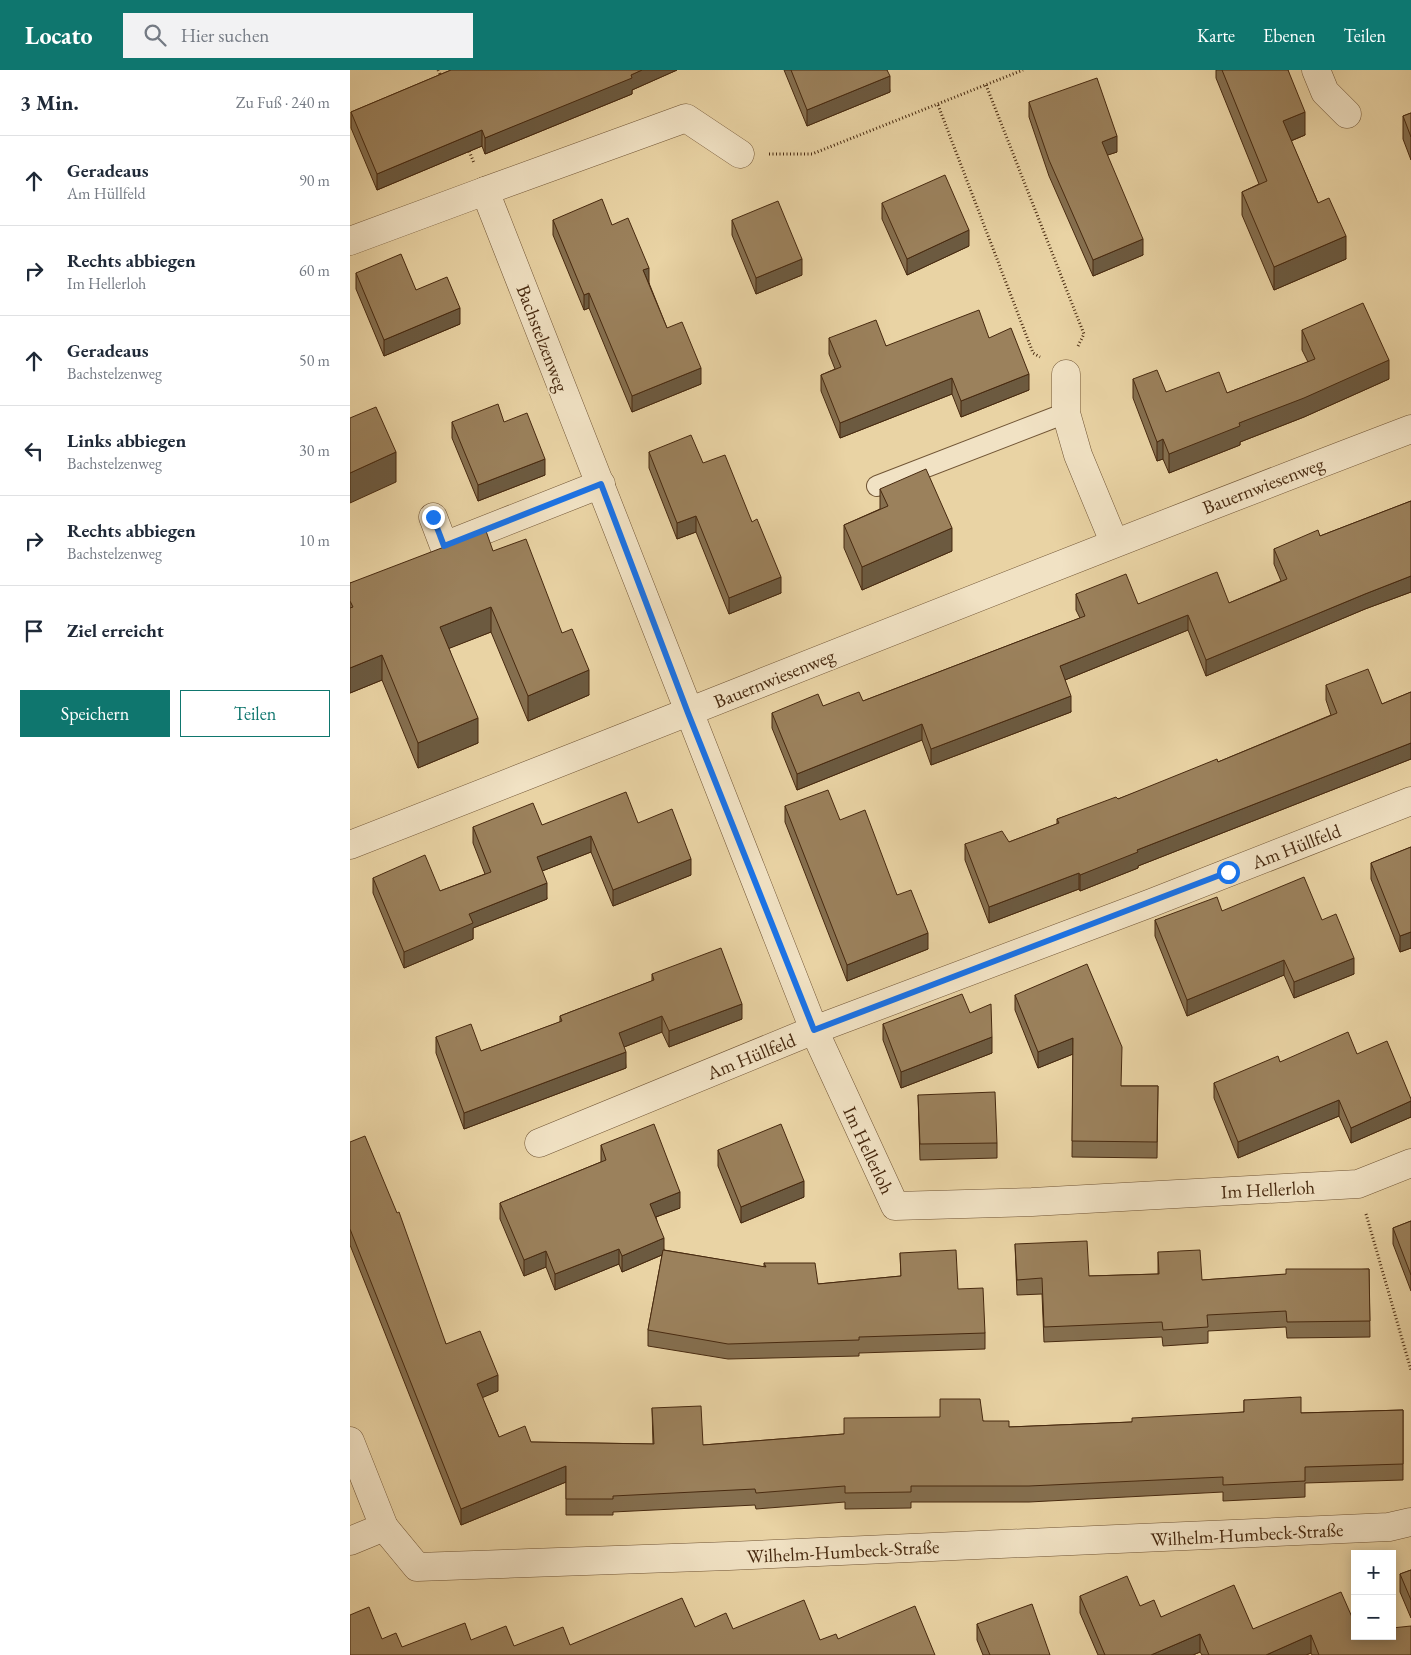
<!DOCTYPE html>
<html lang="de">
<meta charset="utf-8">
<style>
body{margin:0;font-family:"EB Garamond",serif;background:#f2f2f3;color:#1f2937}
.controls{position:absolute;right:15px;bottom:15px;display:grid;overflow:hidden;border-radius:0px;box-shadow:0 2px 12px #0003}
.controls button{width:45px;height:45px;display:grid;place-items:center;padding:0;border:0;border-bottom:1px solid #e0e1e3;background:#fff;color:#1f2937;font:25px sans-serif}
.stop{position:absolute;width:15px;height:15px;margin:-11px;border:4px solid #1a73e8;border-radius:50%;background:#fff}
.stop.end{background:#1a73e8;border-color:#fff;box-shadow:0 1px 5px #0008}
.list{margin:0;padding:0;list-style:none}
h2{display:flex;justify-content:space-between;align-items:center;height:65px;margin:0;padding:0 20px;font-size:21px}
h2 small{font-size:16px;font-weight:400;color:#747a83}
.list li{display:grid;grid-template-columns:32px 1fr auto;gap:15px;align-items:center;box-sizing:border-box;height:90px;padding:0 20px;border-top:1px solid #e0e1e3}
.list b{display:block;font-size:19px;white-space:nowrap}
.list p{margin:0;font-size:16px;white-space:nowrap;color:#747a83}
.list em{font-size:16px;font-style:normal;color:#747a83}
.actions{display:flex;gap:10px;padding:15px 20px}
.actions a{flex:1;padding:11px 0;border:1px solid #0f766e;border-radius:0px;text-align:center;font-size:18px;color:#0f766e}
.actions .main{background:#0f766e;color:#fff}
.icon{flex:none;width:28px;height:28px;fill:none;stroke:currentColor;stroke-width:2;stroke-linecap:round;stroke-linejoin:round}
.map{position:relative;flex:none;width:1061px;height:1585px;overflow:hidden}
header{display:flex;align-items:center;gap:30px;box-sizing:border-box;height:70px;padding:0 25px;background:#0f766e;color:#fff}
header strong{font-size:24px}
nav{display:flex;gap:28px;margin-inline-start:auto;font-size:18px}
.search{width:350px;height:45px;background:#f2f2f3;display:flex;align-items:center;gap:12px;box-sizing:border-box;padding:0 18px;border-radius:0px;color:#747a83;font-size:19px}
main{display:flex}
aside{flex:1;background:#fff}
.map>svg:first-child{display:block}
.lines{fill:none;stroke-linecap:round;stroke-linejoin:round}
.lane-casing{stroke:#705434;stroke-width:22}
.street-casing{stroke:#705434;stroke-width:29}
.path{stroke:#47290f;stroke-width:3;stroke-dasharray:1 2.5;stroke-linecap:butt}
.lane{stroke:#f1e2c4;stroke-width:20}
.street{stroke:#f1e2c4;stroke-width:28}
.wall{fill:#856f4f;stroke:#47290f}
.shaded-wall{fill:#6c5a40;stroke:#47290f}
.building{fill:#9b815c;stroke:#47290f}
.route{stroke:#1a73e8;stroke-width:6}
.labels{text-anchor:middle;stroke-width:4;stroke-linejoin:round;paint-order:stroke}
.street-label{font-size:19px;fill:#47290f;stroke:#f1e2c4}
</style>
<header>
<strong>Locato</strong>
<div class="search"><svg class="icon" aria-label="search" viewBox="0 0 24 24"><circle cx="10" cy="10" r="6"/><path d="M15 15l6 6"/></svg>Hier suchen</div>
<nav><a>Karte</a><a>Ebenen</a><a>Teilen</a></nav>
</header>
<main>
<aside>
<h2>3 Min.<small>Zu Fuß · 240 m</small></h2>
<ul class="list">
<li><svg class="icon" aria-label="ahead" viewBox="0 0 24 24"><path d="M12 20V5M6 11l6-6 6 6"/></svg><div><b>Geradeaus</b><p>Am Hüllfeld</p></div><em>90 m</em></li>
<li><svg class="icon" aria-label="right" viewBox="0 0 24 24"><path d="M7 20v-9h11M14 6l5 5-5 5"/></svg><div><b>Rechts abbiegen</b><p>Im Hellerloh</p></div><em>60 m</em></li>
<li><svg class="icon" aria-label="ahead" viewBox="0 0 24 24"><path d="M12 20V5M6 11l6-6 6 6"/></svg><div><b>Geradeaus</b><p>Bachstelzenweg</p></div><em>50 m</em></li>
<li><svg class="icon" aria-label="left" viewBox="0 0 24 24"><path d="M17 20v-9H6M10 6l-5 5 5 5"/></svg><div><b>Links abbiegen</b><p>Bachstelzenweg</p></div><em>30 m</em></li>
<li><svg class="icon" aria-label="right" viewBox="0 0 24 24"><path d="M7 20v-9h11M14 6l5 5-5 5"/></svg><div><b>Rechts abbiegen</b><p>Bachstelzenweg</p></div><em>10 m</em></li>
<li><svg class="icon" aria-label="arrive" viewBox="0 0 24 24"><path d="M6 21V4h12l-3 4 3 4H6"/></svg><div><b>Ziel erreicht</b></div></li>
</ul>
<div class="actions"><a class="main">Speichern</a><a>Teilen</a></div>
</aside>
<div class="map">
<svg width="1061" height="1585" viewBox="0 0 1061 1585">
<rect width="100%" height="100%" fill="#e9d3a4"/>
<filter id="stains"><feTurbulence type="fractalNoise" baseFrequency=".004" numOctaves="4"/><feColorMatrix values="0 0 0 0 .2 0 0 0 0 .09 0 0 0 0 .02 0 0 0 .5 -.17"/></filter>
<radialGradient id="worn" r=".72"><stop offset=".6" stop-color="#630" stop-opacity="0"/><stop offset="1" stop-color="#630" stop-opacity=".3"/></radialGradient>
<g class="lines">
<defs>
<path id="lane" d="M527 416 716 343"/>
<g id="street">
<path d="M966 0 975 22 997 44"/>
<path d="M390 84 336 48 135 121 464 960 545 1136 682 1132 1008 1114 1061 1093"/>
<path d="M0 171 135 121"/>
<path d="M716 304V343L728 385 764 472"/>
<path d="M83 447 94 476 251 414"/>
<path d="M0 775C354 637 706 494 1061 359"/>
<path d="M189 1073 464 960 801 833 1061 731"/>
<path d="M0 1371 34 1457 67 1497 379 1486 1039 1457 1061 1452"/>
<path d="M0 1471 34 1457"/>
</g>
</defs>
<!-- lane casing -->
<use href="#lane" class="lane-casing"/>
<!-- street casing -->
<use href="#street" class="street-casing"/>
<!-- path -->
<g class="path">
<path d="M88 0 92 9"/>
<path d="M636 15 734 264 728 276"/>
<path d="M588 35 683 283 690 287"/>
<path d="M118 78 124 93"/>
<path d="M419 84H462L673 0"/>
<path d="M1016 1144 1061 1300"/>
</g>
<!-- lane -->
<use href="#lane" class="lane"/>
<!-- street -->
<use href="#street" class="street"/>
</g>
<!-- wall -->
<g class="wall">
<path d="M101 0H327L282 20V24L135 84 132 76 27 120 1 58V42Z"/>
<path d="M434 0H537L540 22 457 56Z"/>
<path d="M866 0H938L955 65 941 71 968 133 996 189 924 220 892 145V122L909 114 866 8Z"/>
<path d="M679 32 767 82 757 85 793 185 743 206 699 106 679 47Z"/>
<path d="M1061 43V90L1053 69V46Z"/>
<path d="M532 133 619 176 557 205 532 149Z"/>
<path d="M203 150 262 155 299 213 317 258 351 314 282 342 239 238 234 240 203 165Z"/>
<path d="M382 150 452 205 406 224 382 165Z"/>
<path d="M6 203 66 220 110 254 34 286 6 219Z"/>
<path d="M952 260 1039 309 954 347 890 372V375L819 403 813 389 807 391 783 328V309L816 322 877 323 958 292 952 280Z"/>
<path d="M479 268 536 276 639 268 679 320 611 347 602 324 490 368 471 321V305L485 299 479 284Z"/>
<path d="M102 352H154L195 405 128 431 102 368Z"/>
<path d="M299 382 353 393 402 452 431 523 379 544 346 462 327 469 299 398Z"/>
<path d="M530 419 602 481 512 520 494 478V455L530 439Z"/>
<path d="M1061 431V522L1015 539 856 606 838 560 715 610 721 642 581 695 572 670 447 720 422 658V643L513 631 730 548 726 540V524L788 534 879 533 931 511 924 494V479L970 466Z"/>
<path d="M143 481 212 563 239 625 178 651 141 562 99 578 128 673 68 698 32 610 0 623V513Z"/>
<path d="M976 615 1032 634 1061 622V689L788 796V798L730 821 729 819 639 853 615 790V774L659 772 707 754V749L768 729 868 692 981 645 976 630Z"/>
<path d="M435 736 490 750 547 825 578 879 497 911 435 752Z"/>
<path d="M288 753 341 805 263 836 241 782 192 801 197 829 123 858V869L54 898 23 823V808L90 821 135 804 123 773V757Z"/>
<path d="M1061 777V878L1050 882 1021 809V793Z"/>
<path d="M872 841 972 850 1004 904 944 928 934 905 837 946 805 866V850Z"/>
<path d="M302 904 392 949 319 977 312 962 274 977 276 998 114 1059 86 983V967L131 981 210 952V946L302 911Z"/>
<path d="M665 925 771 1016H808L807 1088 722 1087 723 984 688 998 665 940Z"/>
<path d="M620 943 642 983 551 1018 533 970V954Z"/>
<path d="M1007 984 1061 1031V1047L1001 1073 989 1046 888 1088 864 1028V1013L930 992Z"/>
<path d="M568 1025 647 1073V1088L570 1090Z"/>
<path d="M0 1072 96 1274 148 1321 132 1327 149 1367 181 1372 303 1374 302 1338 353 1375 494 1364 633 1351 659 1357 782 1352 894 1342V1330L951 1343 1053 1340V1410L955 1413V1427L873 1431V1422L679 1432H561V1438L495 1439V1432L406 1439 405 1435 263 1442V1445H216V1412L111 1455 0 1175Z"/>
<path d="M251 1075 330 1138 306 1147 314 1180 414 1197V1193L468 1214 551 1206 550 1183 608 1219 635 1263V1279L509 1283V1286L378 1289 298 1276V1260L312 1185 272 1202 269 1194 205 1220 196 1197 174 1206 150 1149V1133L251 1092Z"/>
<path d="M368 1080 454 1127 391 1153 368 1096Z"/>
<path d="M1061 1151V1221L1043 1174V1158Z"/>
<path d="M665 1174 739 1206 808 1204V1182L852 1210 1019 1199 1020 1267 937 1268 936 1257 858 1261V1273L813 1276 812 1267 694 1272 692 1224 667 1225Z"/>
<path d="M1061 1500V1548L1050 1522V1504Z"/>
<path d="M730 1526 790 1536 811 1547 903 1559 1005 1566 1061 1585H962L961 1583 956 1585H852L850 1582 843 1585H748L730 1543Z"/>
<path d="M627 1554 700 1585H633L627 1570Z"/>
</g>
<!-- shaded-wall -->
<g class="shaded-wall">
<path d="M292 0H327L282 20V24L135 84V68Z"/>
<path d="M540 6V22L457 56V40Z"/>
<path d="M955 42V65L933 74V51Z"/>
<path d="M132 60V76L27 120V104Z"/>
<path d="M767 66V82L752 87V72Z"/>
<path d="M619 160V176L557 205V189Z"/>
<path d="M996 166V189L924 220V197Z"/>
<path d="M793 169V185L743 206V190Z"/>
<path d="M452 189V205L406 224V208Z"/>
<path d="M299 198V214L293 200Z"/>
<path d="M239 223V238L234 240V225Z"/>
<path d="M110 238V254L34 286V270Z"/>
<path d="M1039 290V309L954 347 890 372V375L819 403V384L889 353Z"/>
<path d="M351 298V314L282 342V326Z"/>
<path d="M679 304V320L611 347V331Z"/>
<path d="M602 308V324L490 368V353Z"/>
<path d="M813 369V389L807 391V372Z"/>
<path d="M46 382V412L0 433V403Z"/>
<path d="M195 389V405L128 431V415Z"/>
<path d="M346 446V462L327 469V453Z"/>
<path d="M602 458V481L512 520V497Z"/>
<path d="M1061 506V522L1015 539 856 606V590L1015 524Z"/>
<path d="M431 507V523L379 544V528Z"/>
<path d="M141 537V562L90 582V557Z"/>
<path d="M838 545V560L710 612V596Z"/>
<path d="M32 585V610L0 623V598Z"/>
<path d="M239 600V625L178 651V626Z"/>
<path d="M721 626V642L581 695V679Z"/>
<path d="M128 648V673L68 698V673Z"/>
<path d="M572 654V670L447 720V704Z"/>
<path d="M1061 673V689L788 796V798L730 821V805L787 780Z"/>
<path d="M241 766V782L187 803V787Z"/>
<path d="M341 789V805L263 836V820Z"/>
<path d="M729 803V819L639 853V837Z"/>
<path d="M197 813V829L123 858V869L54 898V882L119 844Z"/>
<path d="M1061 862V878L1050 882V866Z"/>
<path d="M578 863V879L497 911V895Z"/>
<path d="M1004 888V904L944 928V912Z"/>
<path d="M934 890V905L837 946V930Z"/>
<path d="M392 934V949L319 977V961Z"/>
<path d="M312 946V962L269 979V963Z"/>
<path d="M642 967V983L551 1018V1002Z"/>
<path d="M723 968V984L688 998V982Z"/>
<path d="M276 982V998L114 1059V1043Z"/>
<path d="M989 1030V1046L888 1088V1072Z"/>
<path d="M1061 1031V1047L1001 1073V1058Z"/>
<path d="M454 1111V1127L391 1153V1137Z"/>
<path d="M330 1122V1138L300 1149V1134Z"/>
<path d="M314 1168V1184L272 1202V1186Z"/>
<path d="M269 1179V1194L205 1220V1204Z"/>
<path d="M196 1181V1197L174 1206V1190Z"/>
<path d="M148 1305V1321L127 1330V1314Z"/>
<path d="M216 1396V1412L111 1455V1439Z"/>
<path d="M850 1564V1582L843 1585H801Z"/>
<path d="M961 1565V1583L956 1585H916Z"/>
</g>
<!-- building -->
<g class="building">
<path d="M101 0H292L281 5 282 8 135 68 132 60 27 104 1 42Z"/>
<path d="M441 0H537L540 6 457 40Z"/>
<path d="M872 0H938L955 42 933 51 968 133 979 128 996 166 924 197 892 122 917 111Z"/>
<path d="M747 8 767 66 752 72 793 169 743 190 699 90 679 32Z"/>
<path d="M1061 43V67L1053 46Z"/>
<path d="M595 105 619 160 557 189 532 133Z"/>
<path d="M252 129 262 155 278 148 299 198 293 200 317 258 332 252 351 298 282 326 239 223 234 225 203 150Z"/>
<path d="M428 131 452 189 406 208 382 150Z"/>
<path d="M51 184 66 220 97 207 110 238 34 270 6 203Z"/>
<path d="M1013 233 1039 290 954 328 889 353 890 356 819 384 813 369 807 372 783 309 807 300 816 322 869 302 877 323 965 289 952 260Z"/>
<path d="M629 240 639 268 661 258 679 304 611 331 602 308 490 353 471 305 491 297 479 268 526 250 536 276Z"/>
<path d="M148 334 154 352 177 343 195 389 128 415 102 352Z"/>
<path d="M26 337 46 382 0 403V348Z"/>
<path d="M341 365 353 393 375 385 402 452 407 449 431 507 379 528 346 446 327 453 299 382Z"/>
<path d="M576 399 602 458 512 497 494 455 538 436 530 419Z"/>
<path d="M1061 431V506L1015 524 856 590 838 545 710 596 721 626 581 679 572 654 447 704 422 643 468 624 473 636 509 622 513 631 735 546 726 524 776 504 788 534 867 502 879 533 937 509 924 479 968 460 970 466Z"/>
<path d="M136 461 143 481 176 469 212 563 222 559 239 600 178 626 141 537 90 557 128 648 68 673 32 585 0 598V538L3 537 0 531V513Z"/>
<path d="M1018 599 1032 634 1061 622V673L787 780 788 782 730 805 729 803 639 837 615 774 652 761 659 772 709 753 707 749 766 727 768 729 867 689 868 692 987 643 976 615Z"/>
<path d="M478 720 490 750 515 740 547 825 561 820 578 863 497 895 435 736Z"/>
<path d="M276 722 288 753 322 739 341 789 263 820 241 766 187 787 197 813 119 844 123 853 54 882 23 808 75 785 90 821 141 802 123 757 183 733 192 755Z"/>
<path d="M1061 777V862L1050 866 1021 793Z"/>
<path d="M954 807 972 850 986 844 1004 888 944 912 934 890 837 930 805 850 867 827 872 841Z"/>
<path d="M371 878 392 934 319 961 312 946 269 963 276 982 114 1043 86 967 121 954 131 981 212 951 210 946 304 910 302 904Z"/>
<path d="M737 894 772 977 771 1016H808L807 1072 722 1071 723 968 688 982 665 925Z"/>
<path d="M612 924 620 943 641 934 642 967 551 1002 533 954Z"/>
<path d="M998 962 1007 984 1037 971 1061 1029V1031L1001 1058 989 1030 888 1072 864 1013 928 986 930 992Z"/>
<path d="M645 1022 647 1073 570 1074 568 1025Z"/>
<path d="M304 1054 330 1122 300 1134 314 1168 272 1186 269 1179 205 1204 196 1181 174 1190 150 1133 256 1090 251 1075Z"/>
<path d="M431 1054 454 1111 391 1137 368 1080Z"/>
<path d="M15 1066 47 1143 49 1142 96 1274 130 1261 148 1305 127 1314 149 1367 175 1356 181 1372 304 1374 302 1338 351 1336 353 1375 494 1364V1348L590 1347V1329H630L633 1351H659V1357L782 1352V1348L894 1342V1330L951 1327V1343L1053 1340V1394L955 1397V1411L873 1415V1407L679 1416H561V1422L495 1423V1416L406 1423 405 1419 263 1426V1429H216V1396L111 1439 0 1159V1072Z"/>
<path d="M1061 1151V1205L1043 1158Z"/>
<path d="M737 1171 739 1206 809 1204 808 1182 850 1180 852 1210 936 1204V1199H1019L1020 1251 937 1252 936 1241 857 1245 858 1257 813 1260 812 1252 694 1257 692 1208 667 1210 665 1174Z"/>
<path d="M313 1180 416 1197 414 1193H465L468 1214 551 1206 550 1183 606 1180 608 1219 633 1218 635 1263 509 1267V1270L378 1274 298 1260Z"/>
<path d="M1061 1500V1530L1050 1504Z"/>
<path d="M777 1506 790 1536 804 1530 811 1547 884 1515 903 1559 991 1522 1005 1554V1566H1042V1558L1061 1556V1585H969L961 1565 916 1585H859L850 1564 801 1585H755L730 1526Z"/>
<path d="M332 1528 345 1557 376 1543 383 1559 454 1530 470 1570 486 1564 488 1569 565 1536 585 1585H0V1545L19 1537 32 1569 46 1563 52 1577 115 1553 121 1570 156 1556 164 1576 213 1557 220 1575Z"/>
<path d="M682 1534 700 1585H640L627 1554Z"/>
</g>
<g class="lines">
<!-- route -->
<path class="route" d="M83 447 94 476 251 414 338 643 464 960 878 802"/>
</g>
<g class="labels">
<!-- street labels -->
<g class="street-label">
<text transform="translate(193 268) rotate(69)" y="7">Bachstelzenweg</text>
<text transform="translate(913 415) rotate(-21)" y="7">Bauernwiesenweg</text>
<text transform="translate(424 608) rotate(-22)" y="7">Bauernwiesenweg</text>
<text transform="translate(946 776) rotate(-21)" y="7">Am Hüllfeld</text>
<text transform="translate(401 986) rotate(-22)" y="7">Am Hüllfeld</text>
<text transform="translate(519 1080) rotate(65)" y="7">Im Hellerloh</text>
<text transform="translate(918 1119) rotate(-3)" y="7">Im Hellerloh</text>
<text transform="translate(897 1464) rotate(-3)" y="7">Wilhelm-Humbeck-Straße</text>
<text transform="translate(493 1481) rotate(-3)" y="7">Wilhelm-Humbeck-Straße</text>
</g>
</g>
<rect width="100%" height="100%" filter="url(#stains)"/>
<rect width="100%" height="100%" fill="url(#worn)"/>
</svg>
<div class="controls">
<button>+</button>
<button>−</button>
</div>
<div class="stop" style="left:878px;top:802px"></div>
<div class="stop end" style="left:83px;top:447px"></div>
</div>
</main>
